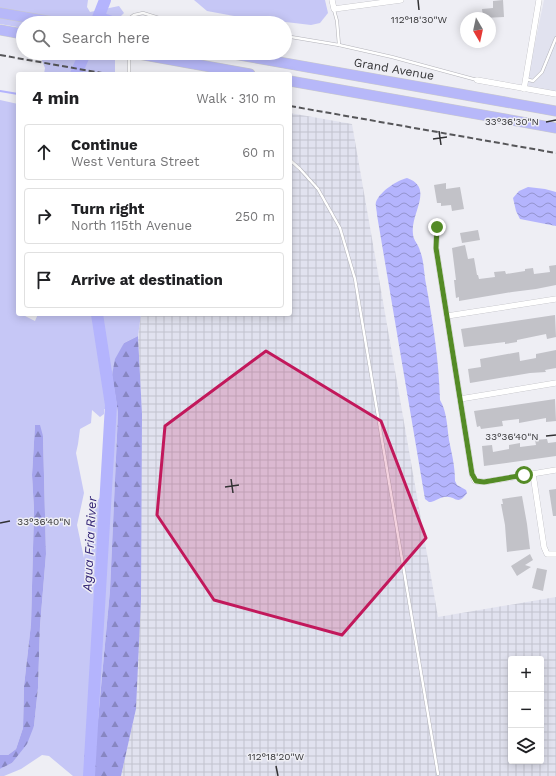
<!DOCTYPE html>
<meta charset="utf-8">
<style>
body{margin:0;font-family:"Work Sans",sans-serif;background:#f2f2f2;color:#202124}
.controls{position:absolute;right:12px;bottom:12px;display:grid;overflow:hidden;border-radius:4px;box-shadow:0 2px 10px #0003}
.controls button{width:36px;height:36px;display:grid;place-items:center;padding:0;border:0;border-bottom:1px solid #e0e0e0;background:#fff;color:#202124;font:20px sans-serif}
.compass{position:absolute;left:460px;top:12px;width:36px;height:36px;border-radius:50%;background:#fff;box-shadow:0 2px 10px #0003;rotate:171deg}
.stop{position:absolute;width:12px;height:12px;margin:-9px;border:3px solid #548b26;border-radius:50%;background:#fff}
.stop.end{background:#548b26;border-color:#fff;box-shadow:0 1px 4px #0008}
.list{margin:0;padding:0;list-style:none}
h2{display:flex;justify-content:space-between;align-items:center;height:52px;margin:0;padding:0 16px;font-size:17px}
h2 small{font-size:13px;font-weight:400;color:#757577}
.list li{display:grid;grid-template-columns:26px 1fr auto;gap:12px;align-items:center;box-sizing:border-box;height:56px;margin:0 8px 8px;padding:0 8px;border:1px solid #e0e0e0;border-radius:4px}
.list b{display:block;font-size:15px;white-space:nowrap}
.list p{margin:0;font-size:13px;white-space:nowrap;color:#757577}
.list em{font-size:13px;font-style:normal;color:#757577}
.icon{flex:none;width:22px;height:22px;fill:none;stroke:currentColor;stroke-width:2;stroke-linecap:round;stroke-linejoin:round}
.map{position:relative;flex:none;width:556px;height:776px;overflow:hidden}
.search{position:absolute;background:#fff;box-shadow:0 2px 10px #0003;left:16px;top:16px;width:276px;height:44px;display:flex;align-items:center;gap:10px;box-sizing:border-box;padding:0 14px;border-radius:22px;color:#757577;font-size:15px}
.panel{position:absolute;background:#fff;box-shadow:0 2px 10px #0003;left:16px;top:72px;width:276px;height:244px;border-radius:4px}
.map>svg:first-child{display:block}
.built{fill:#e1e2ef}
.industrial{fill:url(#industrial-grid);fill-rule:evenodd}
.green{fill:#c6c7f6;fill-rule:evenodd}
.forest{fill:url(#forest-firs)}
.water{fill:url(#water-waves)}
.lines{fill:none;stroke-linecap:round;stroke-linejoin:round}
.stream{stroke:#b4b4fd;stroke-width:2}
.river{stroke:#b4b4fd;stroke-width:12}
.building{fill:#c2c2c8}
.lane-casing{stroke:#b4b4ba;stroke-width:3.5}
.street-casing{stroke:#b4b4ba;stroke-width:6}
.highway-casing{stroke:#cacaca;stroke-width:11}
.lane{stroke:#fff;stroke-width:2.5}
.street{stroke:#fff;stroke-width:5.5}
.highway{stroke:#b7b8f9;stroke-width:10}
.rail{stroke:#565659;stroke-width:2;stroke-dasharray:6 3;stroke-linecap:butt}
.route{stroke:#548b26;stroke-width:5}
.marked{fill:#c2185b;fill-opacity:0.2;stroke:#c2185b;stroke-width:3;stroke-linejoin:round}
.ticks{fill:none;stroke:#323234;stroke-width:1.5}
.labels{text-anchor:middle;stroke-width:3;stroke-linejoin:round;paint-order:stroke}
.street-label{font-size:12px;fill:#323234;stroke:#eeeef4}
.water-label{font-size:13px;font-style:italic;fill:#2d1e71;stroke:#eeeef4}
.ticks-label{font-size:10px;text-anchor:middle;fill:#323234;stroke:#eeeef4;stroke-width:3;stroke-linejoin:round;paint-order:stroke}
</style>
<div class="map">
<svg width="556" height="776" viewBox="0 0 556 776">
<defs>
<pattern id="industrial-grid" width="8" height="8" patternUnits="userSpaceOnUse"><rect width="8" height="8" fill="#e1e2ef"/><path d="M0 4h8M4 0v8" fill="none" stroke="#c2c2ce"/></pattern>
<pattern id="forest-firs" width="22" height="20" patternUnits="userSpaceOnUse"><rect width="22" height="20" fill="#a5a4ed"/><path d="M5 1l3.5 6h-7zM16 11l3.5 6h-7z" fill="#8786c1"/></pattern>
<pattern id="water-waves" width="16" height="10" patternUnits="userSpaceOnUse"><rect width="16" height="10" fill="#b4b4fd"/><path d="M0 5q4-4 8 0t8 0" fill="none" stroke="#9393ce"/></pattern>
</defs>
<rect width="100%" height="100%" fill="#eeeef4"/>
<!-- built -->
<path class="built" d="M544 0H556V92L526 86Z"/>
<!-- industrial -->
<path class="industrial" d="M290 113 352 124 438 617 556 597V776H121L136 709 142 414 138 336 141 314H290ZM511 659H541V761H511Z"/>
<!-- green -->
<g class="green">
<path d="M0 0H88L87 7 90 12 119 6 124 13 120 17 119 23H23V34L17 27 0 24Z"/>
<path d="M194 0H325L328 13 320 23 311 25 234 16 207 11Z"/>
<path d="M39 53H115V74H44L45 68Z"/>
<path d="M0 100 18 104V314H26L25 316 35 321 38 314H141L138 336 124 343 112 375 118 413 110 590 98 720 84 756 91 776H73L49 756 42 755 21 769 4 776H0V769L12 763 34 726 38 688 40 626 46 554 43 436 35 425 32 475 34 510 31 624 24 686 23 728 16 749 8 755H0ZM104 409 114 410 111 483 92 508 88 525 84 558 77 525 84 493 76 453 78 444 80 429 91 423 92 410 100 417 104 414Z"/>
</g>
<!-- forest -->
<g class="forest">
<path d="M138 336 142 414 141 599 136 709 121 776H91L84 756 98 720 110 590 118 413 112 375 115 359 124 343Z"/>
<path d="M35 425H40L43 436 46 554 40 626 38 688 34 726 27 744 12 763 0 769V755H8L16 749 23 728 24 686 31 624 34 510 32 475Z"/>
</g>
<!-- water -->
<g class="water">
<path d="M407 178C435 188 410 213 413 234 413 240 419 245 420 251 424 260 424 274 426 284 433 322 439 361 440 400 447 412 447 426 449 440 452 455 455 466 455 481L457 485 466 490 467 493C457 507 456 495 444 497 439 498 435 501 431 502H429L425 499 377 215C377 211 375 205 376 202 380 191 398 180 407 178Z"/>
<path d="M528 187 545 189 556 192V226L520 219 516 211 513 198 519 191Z"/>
</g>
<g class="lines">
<!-- stream -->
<g class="stream">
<path d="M100 13 131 23"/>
<path d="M0 91 18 94"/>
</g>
<!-- river -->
<g class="river">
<path d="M96 23 105 0"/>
<path d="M76 74 85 53"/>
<path d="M89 776 111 405 97 314"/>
</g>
</g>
<!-- building -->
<g class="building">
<path d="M503 0 504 17 483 18 482 9 493 8V1Z"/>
<path d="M446 183V189L460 187 464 209 452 211 451 205 441 206V203H437L434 185Z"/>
<path d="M478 230 480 240 462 243 460 233Z"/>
<path d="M465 245 468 259 474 258 477 275H478L479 279 495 277 494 272 505 271 506 274 525 271V269L533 268 534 274 550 272 549 266 556 265V285L536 289 512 292 459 301V297L456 298 454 280H456L452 248Z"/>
<path d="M555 315 556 337 547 339 546 334 517 340V342L505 344V342L464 347 461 329Z"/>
<path d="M556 350V368L545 370 546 372 530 373 470 383 468 369 481 367 480 359 519 352 520 361 536 358V354Z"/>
<path d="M555 399 556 421 546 422V418L519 423V419L502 421 503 426 481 429 480 426 477 427 474 411Z"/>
<path d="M547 439 548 443 556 442V456L484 466 482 446 492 445 493 452 509 449V445L520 443V447L536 445 535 440Z"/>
<path d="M556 489V516H553L549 490Z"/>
<path d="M522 496 527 524 530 549 507 552 505 525 501 504H503L502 499Z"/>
<path d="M530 554 533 560 525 565 531 567 517 576 511 566Z"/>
<path d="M537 568 547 570 543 591 532 588Z"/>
</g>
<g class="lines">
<defs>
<g id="lane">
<path d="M334 10 337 21 339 45"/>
<path d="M129 23 130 18 134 15 143 13 159 18 187 23"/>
<path d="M285 36 339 45 392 57 477 80"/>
<path d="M129 53V74"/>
<path d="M525 79 533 81 542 72 556 38"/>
<path d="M290 160 300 169 318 189 340 228 355 279 438 774"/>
</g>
<g id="street">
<path d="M332 0 334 9 401 0"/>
<path d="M477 80 556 94"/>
<path d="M524 89 539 0"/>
<path d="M437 227 436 248 472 474 475 481 484 482 556 470"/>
<path d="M447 316 556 299"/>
<path d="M460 399 556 383"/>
<path d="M533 474 544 547 547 554H556"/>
</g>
<g id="highway">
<path d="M0 13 59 23"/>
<path d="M0 30 23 34"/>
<path d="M133 53 250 74"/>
<path d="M228 53 556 111"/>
<path d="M290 81 556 128"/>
</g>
</defs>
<!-- lane casing -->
<use href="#lane" class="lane-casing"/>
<!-- street casing -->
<use href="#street" class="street-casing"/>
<!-- highway casing -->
<use href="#highway" class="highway-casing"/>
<!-- lane -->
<use href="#lane" class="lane"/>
<!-- street -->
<use href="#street" class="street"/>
<!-- highway -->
<use href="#highway" class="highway"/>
<!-- rail -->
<g class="rail">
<path d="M0 55 107 74"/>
<path d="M290 106 556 153"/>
</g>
</g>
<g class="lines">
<!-- route -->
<path class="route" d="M437 227 436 248 472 474 476 481 484 482 524 475"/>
</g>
<!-- marked area -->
<path class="marked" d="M266 351 381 421 426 538 342 635 214 600 157 515 165 426Z"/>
<!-- ticks -->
<path class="ticks" d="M418 0 419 10M546 122 556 120M439 131 441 145M433 139 447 137M546 436 556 435M231 479 233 493M225 487 239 485M0 523 10 521M276 766 278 776"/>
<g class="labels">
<!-- street labels -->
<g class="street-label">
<text transform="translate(394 69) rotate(10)" y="4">Grand Avenue</text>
</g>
<!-- water labels -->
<g class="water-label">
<text transform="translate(89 544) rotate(-87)" y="5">Agua Fria River</text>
</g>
</g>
<g class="ticks-label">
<text x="419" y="23">112°18'30"W</text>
<text x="512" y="125">33°36'30"N</text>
<text x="512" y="440">33°36'40"N</text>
<text x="44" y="525">33°36'40"N</text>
<text x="276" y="760">112°18'20"W</text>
</g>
</svg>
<div class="controls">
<button>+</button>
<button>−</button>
<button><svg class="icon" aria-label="layers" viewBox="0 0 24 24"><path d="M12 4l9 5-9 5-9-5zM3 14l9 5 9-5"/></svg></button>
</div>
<svg class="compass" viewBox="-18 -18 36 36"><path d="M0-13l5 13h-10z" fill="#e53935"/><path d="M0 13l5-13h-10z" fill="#757577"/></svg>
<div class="stop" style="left:524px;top:475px"></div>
<div class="stop end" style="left:437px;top:227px"></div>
<div class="search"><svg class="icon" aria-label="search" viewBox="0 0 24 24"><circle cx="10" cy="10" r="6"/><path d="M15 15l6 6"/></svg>Search here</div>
<section class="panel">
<h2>4 min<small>Walk · 310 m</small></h2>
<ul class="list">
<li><svg class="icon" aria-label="ahead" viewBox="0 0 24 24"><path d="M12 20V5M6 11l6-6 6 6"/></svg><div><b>Continue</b><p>West Ventura Street</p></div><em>60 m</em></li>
<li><svg class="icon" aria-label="right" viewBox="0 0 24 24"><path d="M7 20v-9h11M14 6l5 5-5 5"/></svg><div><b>Turn right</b><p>North 115th Avenue</p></div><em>250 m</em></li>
<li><svg class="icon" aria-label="arrive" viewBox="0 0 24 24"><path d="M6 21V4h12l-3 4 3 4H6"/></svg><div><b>Arrive at destination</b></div></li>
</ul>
</section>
</div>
